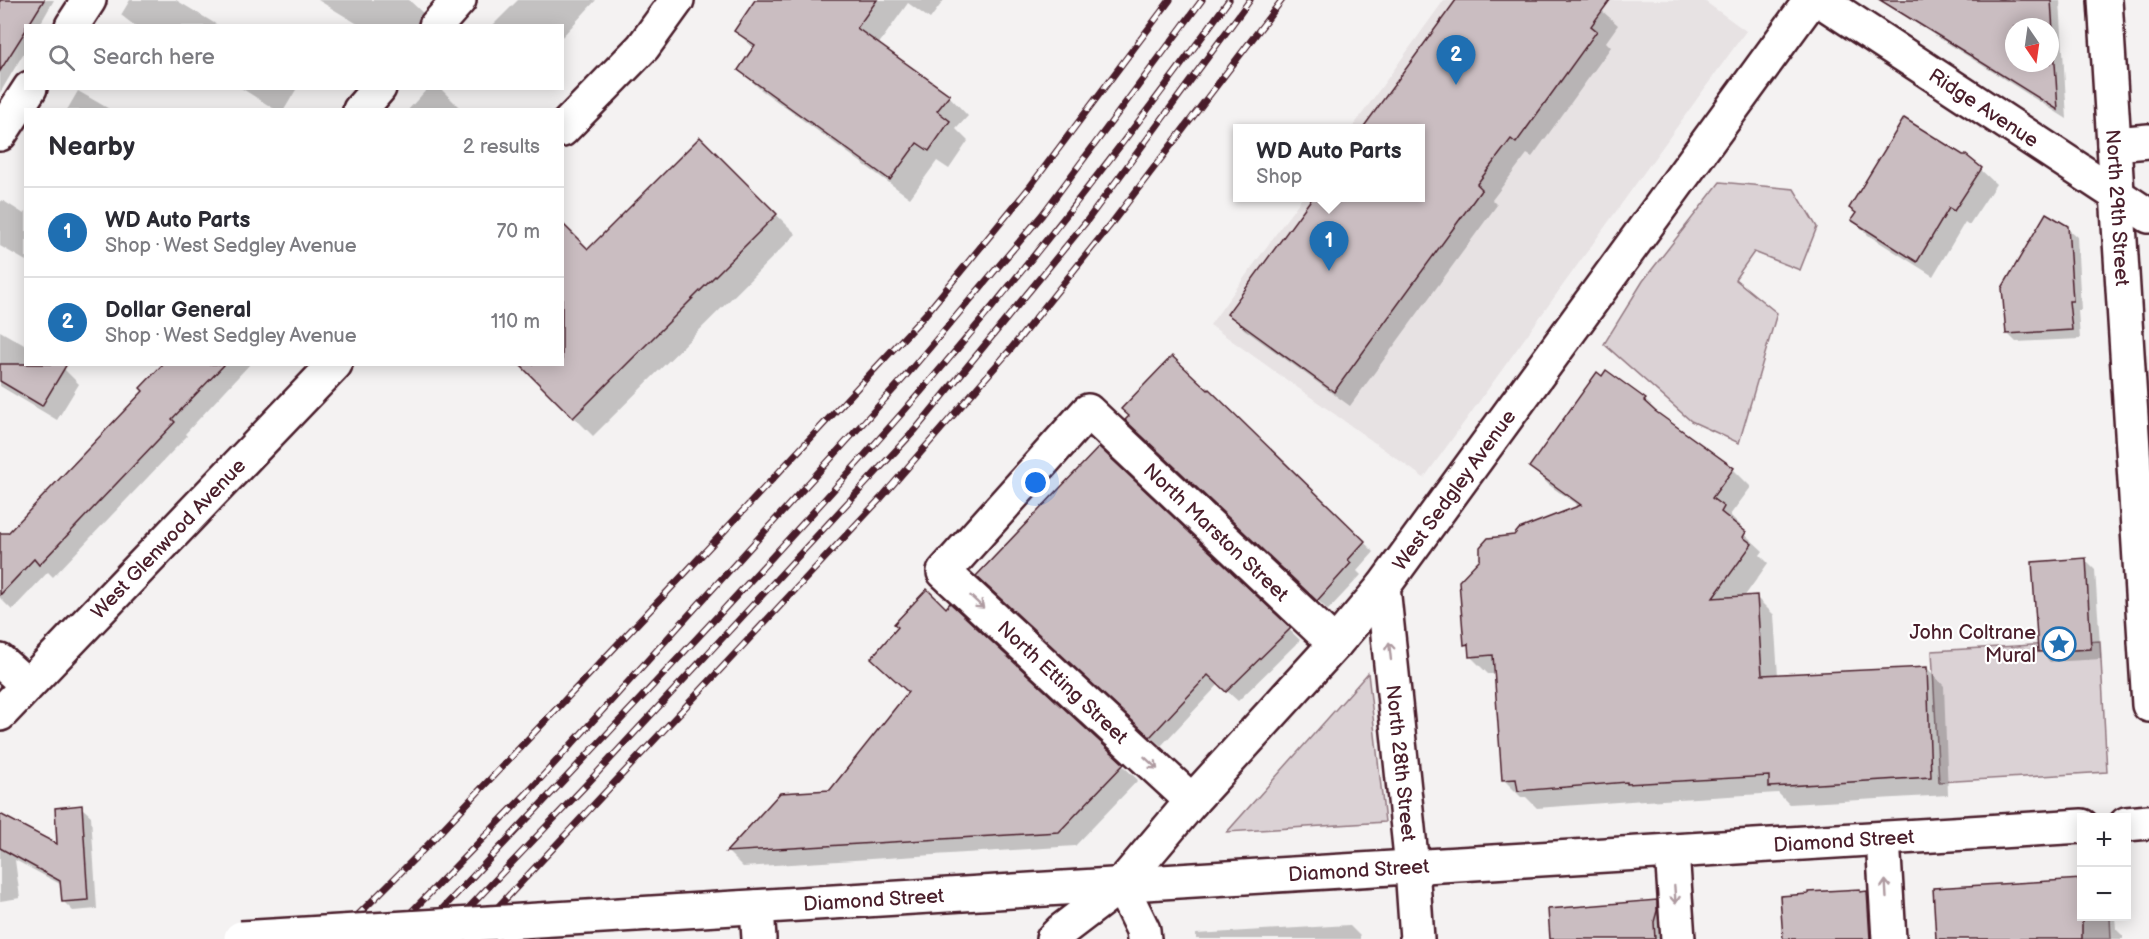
<!DOCTYPE html>
<meta charset="utf-8">
<style>
body{margin:0;font-family:"Balsamiq Sans",sans-serif;background:#f2f2f3;color:#2b2b33}
.controls{position:absolute;right:18px;bottom:18px;display:grid;overflow:hidden;border-radius:0px;box-shadow:0 3px 15px #0003}
.controls button{width:54px;height:54px;display:grid;place-items:center;padding:0;border:0;border-bottom:2px solid #e1e1e2;background:#fff;color:#2b2b33;font:30px sans-serif}
.compass{position:absolute;left:2005px;top:18px;width:54px;height:54px;border-radius:50%;background:#fff;box-shadow:0 3px 15px #0003;rotate:167deg}
.you{position:absolute;left:1036px;top:483px;width:21px;height:21px;margin:-15px;border:4px solid #fff;border-radius:50%;background:#1a73e8;box-shadow:0 0 0 9px #1a73e833}
.badge{display:grid;place-items:center;width:39px;height:39px;border-radius:50%;background:#1f6fb2;color:#fff;font-size:20px;font-weight:700}
.pin{position:absolute;translate:-50% -50px;filter:drop-shadow(0 2px 3px #0008)}
.pin::after{content:'';position:absolute;top:32px;width:21px;height:18px;background:inherit;clip-path:polygon(0 0,100% 0,50% 100%)}
.popup{position:absolute;left:1233px;top:124px;width:192px;height:78px;box-sizing:border-box;display:grid;place-content:center;border-radius:0px;background:#fff;filter:drop-shadow(0 2px 4px #0005);font-size:20px;white-space:nowrap;color:#7c7c81}
.popup b{font-size:22px;color:#2b2b33}
.popup::after{content:'';position:absolute;left:50%;top:100%;margin-left:-12px;border:12px solid transparent;border-top-color:#fff}
.list{margin:0;padding:0;list-style:none}
h2{display:flex;justify-content:space-between;align-items:center;height:78px;margin:0;padding:0 24px;font-size:26px}
h2 small{font-size:20px;font-weight:400;color:#7c7c81}
.list li{display:grid;grid-template-columns:39px 1fr auto;gap:18px;align-items:center;box-sizing:border-box;height:90px;padding:0 24px;border-top:2px solid #e1e1e2}
.list b{display:block;font-size:22px;white-space:nowrap}
.list p{margin:0;font-size:20px;white-space:nowrap;color:#7c7c81}
.list em{font-size:20px;font-style:normal;color:#7c7c81}
.icon{flex:none;width:33px;height:33px;fill:none;stroke:currentColor;stroke-width:2;stroke-linecap:round;stroke-linejoin:round}
.map{position:relative;flex:none;width:2149px;height:939px;overflow:hidden}
.search{position:absolute;background:#fff;box-shadow:0 3px 15px #0003;left:24px;top:24px;width:540px;height:66px;display:flex;align-items:center;gap:15px;box-sizing:border-box;padding:0 21px;border-radius:0px;color:#7c7c81;font-size:22px}
.panel{position:absolute;background:#fff;box-shadow:0 3px 15px #0003;left:24px;top:108px;width:540px;height:258px;border-radius:0px}
.map>svg:first-child{display:block}
.built{fill:#e7e2e3}
.green{fill:#dbd2d5;stroke:#927880;stroke-width:1.5}
.shadow{fill:#0003;fill-rule:evenodd}
.building{fill:#cabdc1;stroke:#4a1f2b;stroke-width:1.5;fill-rule:evenodd}
.lines{fill:none;stroke-linecap:round;stroke-linejoin:round}
.minor-casing{stroke:#4a1f2b;stroke-width:38}
.major-casing{stroke:#4a1f2b;stroke-width:38}
.minor{stroke:#fff;stroke-width:33}
.major{stroke:#fff;stroke-width:33}
.rail-casing{stroke:#4a1f2b;stroke-width:7}
.rail{stroke:#fff;stroke-width:4.5;stroke-dasharray:14;stroke-linecap:butt}
.major-bridge-casing{stroke:#4a1f2b;stroke-width:38;stroke-linecap:butt}
.major-bridge{stroke:#fff;stroke-width:33}
.oneway{stroke:#ae9aa0}
.labels{text-anchor:middle;stroke-width:4.5;stroke-linejoin:round;paint-order:stroke}
.street-label{font-size:20px;fill:#4a1f2b;stroke:#fff}
.poi-label{font-size:20px;fill:#4a1f2b;stroke:#fff;text-anchor:end}
</style>
<div class="map">
<svg width="2149" height="939" viewBox="0 0 2149 939">
<rect width="100%" height="100%" fill="#f4f2f2"/>
<filter id="ink" filterUnits="userSpaceOnUse"><feTurbulence type="fractalNoise" baseFrequency=".0167" numOctaves="2"/><feDisplacementMap in="SourceGraphic" scale="12" xChannelSelector="R" yChannelSelector="G"/><feConvolveMatrix kernelMatrix="1 2 1 2 8 2 1 2 1" color-interpolation-filters="sRGB"/></filter>
<g filter="url(#ink)">
<!-- built -->
<path class="built" d="M1444 0H1703L1746 31 1424 478 1210 325 1302 198H1420V128H1352Z"/>
<!-- green -->
<g class="green">
<path d="M1720 182 1794 189 1817 227 1800 270 1754 252 1735 279 1777 313 1739 443 1691 421 1604 344 1643 281Z"/>
<path d="M2100 641 2107 772 1939 782 1932 651Z"/>
<path d="M1368 673 1385 822 1227 832Z"/>
<path d="M2082 916 2110 917 2111 939H2057Z"/>
</g>
<!-- shadow -->
<g class="shadow">
<path d="M0 0H54L39 26H26V49L0 93Z"/>
<path d="M130 0H176L219 26H135L121 15Z"/>
<path d="M318 0H409L426 16 421 26H361Z"/>
<path d="M518 0H596L562 37V26H492Z"/>
<path d="M757 0H944L930 19 908 3 878 45 949 96 968 116 956 129 968 141 949 169 937 161 910 198 760 89 740 70 754 49 735 30Z"/>
<path d="M1458 0H1590L1618 25 1606 42 1611 47 1532 157 1527 154 1492 200 1497 205 1350 406 1244 329 1229 313 1314 198H1420Z"/>
<path d="M1881 0H2060L2067 119 1887 5ZM2014 27H2050V63H2014Z"/>
<path d="M241 88H297L284 110H276Z"/>
<path d="M428 88H440L462 110H408Z"/>
<path d="M78 91 111 110H67Z"/>
<path d="M700 139 796 234 593 436 521 364H562Z"/>
<path d="M1980 169 1996 184 1969 225 1965 222 1933 276 1868 235 1853 220 1857 214 1851 208Z"/>
<path d="M2 200 24 214 26 212V261L0 246V203Z"/>
<path d="M2067 228 2077 237 2081 310H2078L2080 339 2016 342 2007 333Z"/>
<path d="M0 331 26 346V364L64 369 79 384 57 420 0 386Z"/>
<path d="M164 364H250L185 434 187 436 53 577 48 572 12 610 0 598V534L7 536 145 391Z"/>
<path d="M1607 372 1645 400 1663 418 1733 469 1751 487 1730 515 1741 526 1739 529 1763 551 1760 555 1768 563 1744 597H1756L1774 615 1778 676 1927 668 1944 686 1948 795 1789 804 1778 793 1646 801 1644 800 1537 808 1526 797H1521L1503 779 1496 674H1488L1470 656V648L1465 644 1515 536 1580 507 1549 485 1531 467Z"/>
<path d="M1209 391 1374 552 1357 571 1361 575 1328 610 1137 430Z"/>
<path d="M1099 449 1300 640 1238 701 1219 684 1161 746 988 586Z"/>
<path d="M2085 560 2095 570 2101 659 2050 662 2040 651Z"/>
<path d="M950 605 1138 780 1075 846 743 867 728 852 781 795 831 791 909 692Z"/>
<path d="M81 807 91 816 97 909 73 911 63 901 62 885 15 860 20 898 0 901V816L59 847Z"/>
<path d="M2082 879V916H2115L2116 929 2123 936V939H1938L1934 889Z"/>
<path d="M1859 890 1862 893H1867L1877 903 1879 939H1784Z"/>
<path d="M1656 902 1666 912 1664 939H1551Z"/>
<path d="M1349 925 1360 936V939H1196V934Z"/>
</g>
<!-- building -->
<g class="building">
<path d="M0 0H44L28 26H26V30L0 71Z"/>
<path d="M755 0H877L857 28 950 95 937 111 950 121 929 151 917 143 890 180 738 70 755 45 734 31Z"/>
<path d="M1456 0H1610L1591 26 1597 31 1516 143 1511 139 1477 184 1482 189 1334 392 1227 314 1312 198H1420V129H1362Z"/>
<path d="M1880 0H2051L2058 110 1973 57ZM2014 27H2050V63H2014Z"/>
<path d="M1904 118 1963 155H1966L1982 168 1954 211 1949 208 1917 262 1851 220 1856 213 1849 208Z"/>
<path d="M700 137 777 214 573 418 519 364H562V223L588 249Z"/>
<path d="M2046 213 2068 226 2073 301H2069L2072 330 2006 334 2002 288Z"/>
<path d="M1172 356 1208 390 1209 389 1365 541 1348 560 1351 563 1317 601 1125 420 1129 416 1121 409Z"/>
<path d="M0 364H67L42 406 0 381Z"/>
<path d="M163 364H225L172 419 175 422 39 565 34 559 0 595V533H8L143 391 140 388Z"/>
<path d="M1606 370 1646 399 1644 401 1655 411 1734 468 1712 498 1724 507 1721 512 1746 532 1743 537 1752 544 1713 598 1757 595 1762 675 1927 667 1931 777 1769 787V776L1627 784V782L1518 791 1516 779 1502 780 1493 655 1469 657 1468 644 1464 645 1459 581 1480 559V547L1488 538 1514 535 1519 529 1581 505 1529 467 1597 372 1602 376Z"/>
<path d="M1099 447 1291 628 1226 692 1208 675 1150 737 976 576Z"/>
<path d="M2086 558 2091 649 2038 652 2032 562Z"/>
<path d="M927 589 946 608 950 603 1124 764 1059 832 726 852 780 793 830 790 908 692 871 658 898 627 894 624Z"/>
<path d="M82 805 88 900 62 902 60 881 0 848V814L57 844 55 808Z"/>
<path d="M2082 879V939H1936L1933 888Z"/>
<path d="M1860 889V892L1867 891 1870 939H1783L1780 896 1808 894V892Z"/>
<path d="M1657 900V911L1654 922 1655 939H1550L1548 909Z"/>
</g>
<g class="lines">
<defs>
<g id="minor">
<path id="s1" d="M1820 0 2149 216"/>
<path id="s2" d="M2105 0 2149 705"/>
<path d="M72 26 89 0"/>
<path d="M436 26 459 0"/>
<path d="M360 110 379 88"/>
<path d="M562 130 643 47 677 0"/>
<path d="M0 134 30 88"/>
<path d="M2114 144 2149 141"/>
<path id="s3" d="M1383 587 1412 867 1417 939"/>
<path d="M0 661 26 684"/>
<path id="s4" d="M0 714 335 364"/>
<path id="s5" d="M1192 801 944 572 1088 411 1335 644"/>
<path d="M1883 839 1889 939"/>
<path d="M1672 851 1678 939"/>
<path d="M1121 885 1143 930 1144 939"/>
<path d="M757 907 759 939"/>
<path id="s6" d="M1053 939 1062 930 1121 885 1192 801 1335 644 1383 587 1811 0"/>
</g>
<g id="major">
<path d="M2126 824 2149 822"/>
<path id="s7" d="M636 914 2082 826"/>
</g>
</defs>
<!-- minor casing -->
<use href="#minor" class="minor-casing"/>
<!-- major casing -->
<use href="#major" class="major-casing"/>
<!-- minor -->
<use href="#minor" class="minor"/>
<!-- major -->
<use href="#major" class="major"/>
<defs>
<g id="rail">
<path d="M334 939 426 847 687 571 925 315 1029 188 1170 0"/>
<path d="M385 939 531 789 903 379 1042 215 1202 0"/>
<path d="M414 939C578 764 744 592 903 412 1019 280 1126 141 1229 0"/>
<path d="M439 939 586 785 916 429 1086 222 1250 0"/>
<path d="M468 939 881 498 1010 350 1111 224 1282 0"/>
</g>
</defs>
<!-- rail casing -->
<use href="#rail" class="rail-casing"/>
<!-- rail -->
<use href="#rail" class="rail"/>
<defs>
<path id="major-bridge" d="M241 938 636 914"/>
</defs>
<!-- major-bridge casing -->
<use href="#major-bridge" class="major-bridge-casing"/>
<!-- major-bridge -->
<use href="#major-bridge" class="major-bridge"/>
</g>
<!-- one-way arrows -->
<defs><path id="oneway-shaft" d="M-6 0H5M1.5-3L5.5 0L1.5 3" fill="none" stroke-width="1.6" stroke-linecap="round" stroke-linejoin="round" transform="scale(1.5)"/></defs>
<g class="oneway">
<use href="#oneway-shaft" transform="translate(977 602) rotate(43)"/>
<use href="#oneway-shaft" transform="translate(1390 651) rotate(-96)"/>
<use href="#oneway-shaft" transform="translate(1151 763) rotate(43)"/>
<use href="#oneway-shaft" transform="translate(1886 889) rotate(-93)"/>
<use href="#oneway-shaft" transform="translate(1675 895) rotate(86)"/>
</g>
</g>
<!-- icons -->
<defs>
<symbol id="sight-ring" viewBox="-11 -11 22 22"><circle r="9.5" fill="#fff" stroke="#1f6fb2" stroke-width="1.5"/><path d="M0-6L1.8-2.2L6-1.7L2.9 1.2L3.7 5.4L0 3.3L-3.7 5.4L-2.9 1.2L-6-1.7L-1.8-2.2Z" fill="#1f6fb2"/></symbol>
</defs>
<g fill-rule="evenodd">
<use href="#sight-ring" x="2040" y="625" width="38" height="38"/>
</g>
<g class="labels">
<!-- street labels -->
<g class="street-label">
<text dy="7" stroke="none"><textPath href="#s1" startOffset="196">Ridge Avenue</textPath></text>
<text dy="7" stroke="none"><textPath href="#s2" startOffset="208">North 29th Street</textPath></text>
<text dy="7" stroke="none"><textPath href="#s6" startOffset="604">West Sedgley Avenue</textPath></text>
<text dy="7" stroke="none"><textPath href="#s5" startOffset="730">North Marston Street</textPath></text>
<text dy="7" stroke="none"><textPath href="#s4" startOffset="243">West Glenwood Avenue</textPath></text>
<text transform="translate(1063 682) rotate(43)" y="7">North Etting Street</text>
<text dy="7" stroke="none"><textPath href="#s3" startOffset="177">North 28th Street</textPath></text>
<text dy="7" stroke="none"><textPath href="#s7" startOffset="1210">Diamond Street</textPath></text>
<text dy="7" stroke="none"><textPath href="#s7" startOffset="724">Diamond Street</textPath></text>
<text dy="7" stroke="none"><textPath href="#s7" startOffset="238">Diamond Street</textPath></text>
</g>
<!-- poi labels -->
<g class="poi-label">
<text x="2036" y="639">John Coltrane<tspan x="2036" dy="23">Mural</tspan></text>
</g>
</g>
</svg>
<div class="controls">
<button>+</button>
<button>−</button>
</div>
<svg class="compass" viewBox="-18 -18 36 36"><path d="M0-13l5 13h-10z" fill="#e53935"/><path d="M0 13l5-13h-10z" fill="#7c7c81"/></svg>
<div class="you"></div>
<div class="pin badge" style="left:1329px;top:271px">1</div>
<div class="popup"><b>WD Auto Parts</b>Shop</div>
<div class="pin badge" style="left:1456px;top:85px">2</div>
<div class="search"><svg class="icon" aria-label="search" viewBox="0 0 24 24"><circle cx="10" cy="10" r="6"/><path d="M15 15l6 6"/></svg>Search here</div>
<section class="panel">
<h2>Nearby<small>2 results</small></h2>
<ul class="list">
<li><span class="badge">1</span><div><b>WD Auto Parts</b><p>Shop · West Sedgley Avenue</p></div><em>70 m</em></li>
<li><span class="badge">2</span><div><b>Dollar General</b><p>Shop · West Sedgley Avenue</p></div><em>110 m</em></li>
</ul>
</section>
</div>
